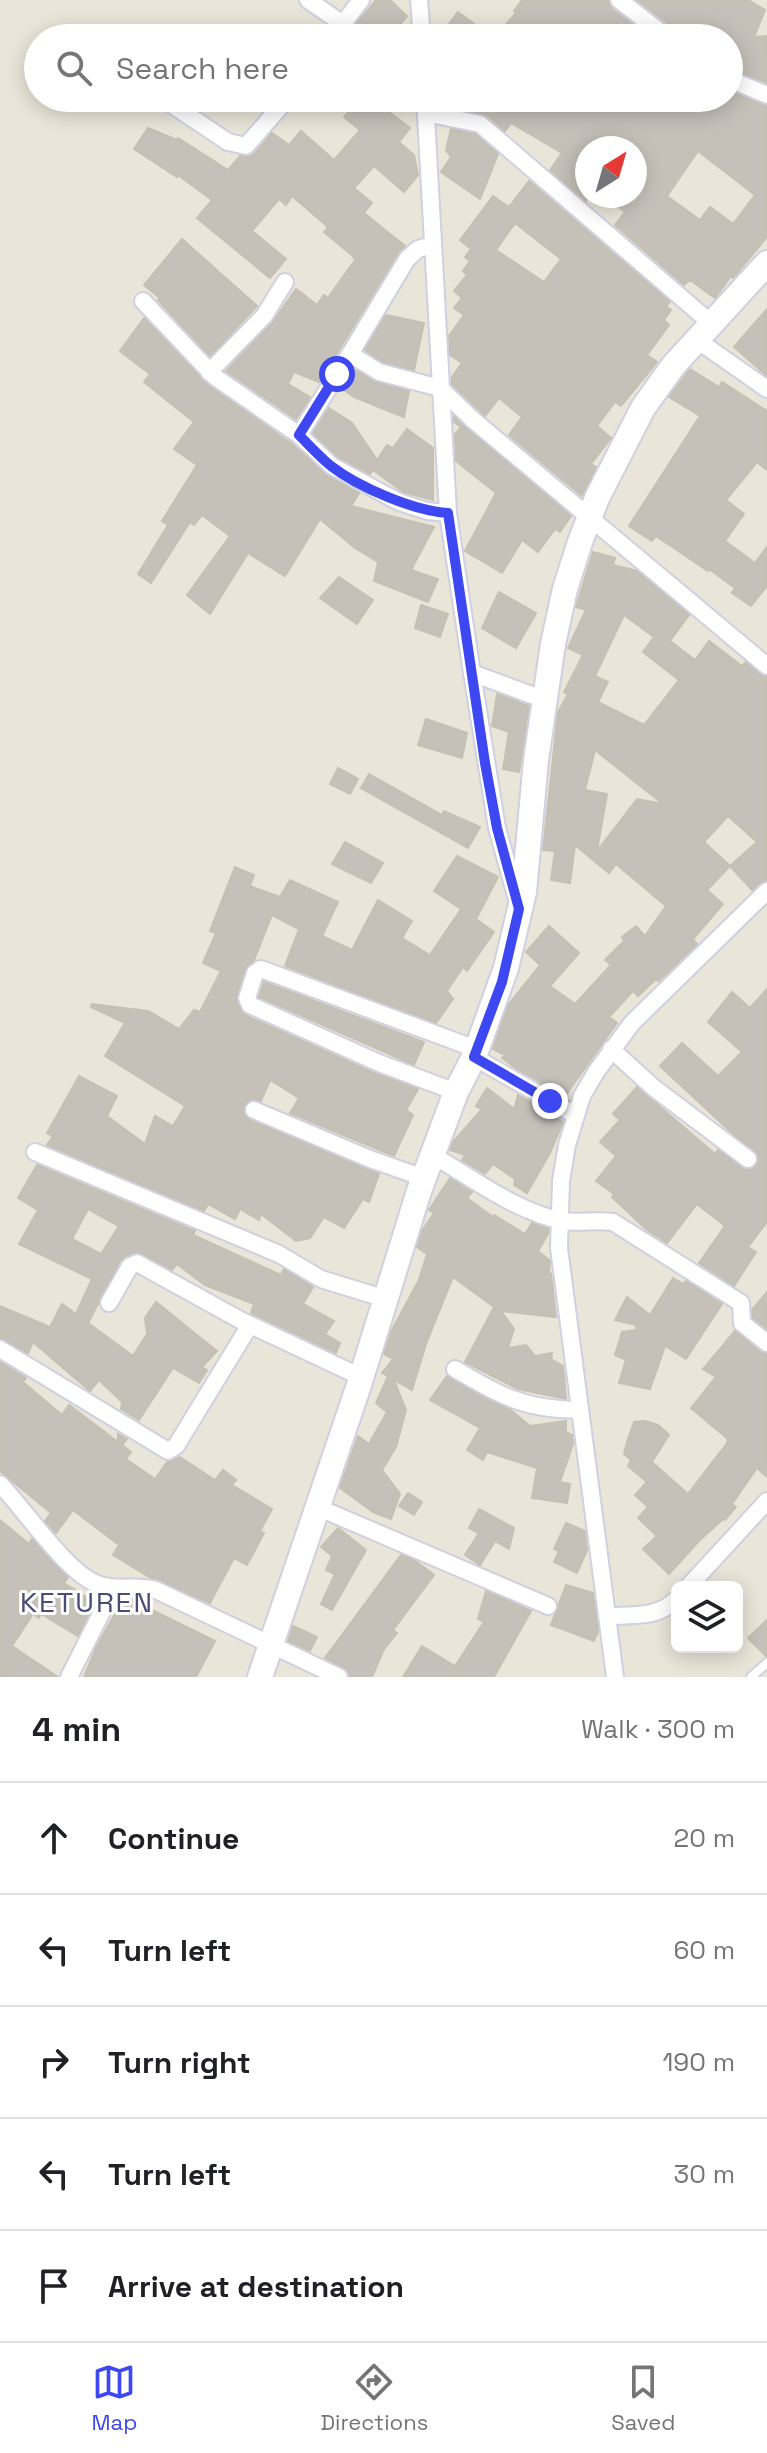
<!DOCTYPE html>
<meta charset="utf-8">
<style>
body{margin:0;font-family:"Space Grotesk",sans-serif;background:#f2f2f2;color:#202124}
.controls{position:absolute;right:24px;bottom:24px;display:grid;overflow:hidden;border-radius:12px;box-shadow:0 4px 20px #0003}
.controls button{width:72px;height:72px;display:grid;place-items:center;padding:0;border:0;border-bottom:2px solid #e0e0e0;background:#fff;color:#202124;font:40px sans-serif}
.compass{position:absolute;left:575px;top:136px;width:72px;height:72px;border-radius:50%;background:#fff;box-shadow:0 4px 20px #0003;rotate:37deg}
.stop{position:absolute;width:24px;height:24px;margin:-18px;border:6px solid #3d48f2;border-radius:50%;background:#fff}
.stop.end{background:#3d48f2;border-color:#fff;box-shadow:0 2px 8px #0008}
.list{margin:0;padding:0;list-style:none}
h2{display:flex;justify-content:space-between;align-items:center;height:104px;margin:0;padding:0 32px;font-size:34px}
h2 small{font-size:26px;font-weight:400;color:#757577}
.list li{display:grid;grid-template-columns:52px 1fr auto;gap:24px;align-items:center;box-sizing:border-box;height:112px;padding:0 32px;border-top:2px solid #e0e0e0}
.list b{display:block;font-size:30px;white-space:nowrap}
.list em{font-size:26px;font-style:normal;color:#757577}
.icon{flex:none;width:44px;height:44px;fill:none;stroke:currentColor;stroke-width:2;stroke-linecap:round;stroke-linejoin:round}
.map{position:relative;flex:none;width:767px;height:1677px;overflow:hidden}
.search{position:absolute;background:#fff;box-shadow:0 4px 20px #0003;left:24px;right:24px;top:24px;height:88px;display:flex;align-items:center;gap:20px;box-sizing:border-box;padding:0 28px;border-radius:44px;color:#757577;font-size:30px}
.sheet{height:664px;background:#fff}
nav{display:flex;justify-content:space-around;align-items:center;box-sizing:border-box;height:112px;border-top:2px solid #e0e0e0;background:#fff;font-size:22px;color:#757577}
nav a{display:grid;justify-items:center;gap:4px}
nav .on{color:#3d48f2}
.map>svg:first-child{display:block}
.building{fill:#c5c1b9;stroke:#c4c1b3;stroke-width:2;fill-rule:evenodd}
.lines{fill:none;stroke-linecap:round;stroke-linejoin:round}
.lane-casing{stroke:#cfd0e0;stroke-width:12}
.street-casing{stroke:#cfd0e0;stroke-width:20}
.secondary-casing{stroke:#cfd0e0;stroke-width:28}
.lane{stroke:#fff;stroke-width:8}
.street{stroke:#fff;stroke-width:16}
.secondary{stroke:#fff;stroke-width:24}
.route{stroke:#3d48f2;stroke-width:10}
.labels{text-anchor:middle;stroke-width:6;stroke-linejoin:round;paint-order:stroke}
.quarter-label{font-size:28px;letter-spacing:2px;fill:#4a4c76;stroke:#fff}
</style>
<div class="map">
<svg width="767" height="1677" viewBox="0 0 767 1677">
<rect width="100%" height="100%" fill="#eae5d9"/>
<!-- building -->
<g class="building">
<path d="M376 0H390L407 16 388 38H375L357 23Z"/>
<path d="M522 0H608L612 9 650 38H494L516 13 514 11Z"/>
<path d="M637 0H748L765 10 754 37 767 36V83L729 68V38H679L675 29Z"/>
<path d="M458 12 477 26 468 38H439Z"/>
<path d="M729 91 767 106V237L733 278 731 276 715 298 690 280 684 285 615 225 625 212 604 196H635V148H587L586 201 550 170 562 153 511 123 505 131 487 115 464 110 473 98H562L577 108 584 98H729ZM698 151 755 195 733 224 710 207 700 220 667 196Z"/>
<path d="M360 98H396L388 111 410 128 399 142 414 155 418 175 404 192 374 166 354 188 372 203 364 213 405 246 398 253 323 376 320 374 322 377 319 382 294 372 288 384 310 397 296 419 226 371 272 323 296 289 317 305 324 295 328 298 355 260 353 256 324 232 328 227 292 196 286 205 279 199 252 231 286 259 270 278 197 218 212 200 178 175 177 177 134 149 148 128 177 140 178 138 228 170 240 156 249 157 254 154 272 133 289 145 301 131 334 160 360 130 344 117Z"/>
<path d="M451 129 475 134 498 154 480 199 441 172 451 157 446 150Z"/>
<path d="M529 181 670 302 666 306 671 310 664 320 669 325 647 355 657 362 621 406 615 402 597 426 611 438 591 464 596 467 582 496 509 435 522 417 499 398 485 416 452 384V377L462 363 450 355 449 336 464 315 454 308 462 298 454 291 467 275 463 271 470 261 465 257 471 249 460 240 493 196 509 207ZM515 223 561 259 544 282 496 250Z"/>
<path d="M182 239 257 306 210 356 158 300 160 298 144 285Z"/>
<path d="M767 309V376L734 347Z"/>
<path d="M386 315 424 323 414 370 383 362 365 350Z"/>
<path d="M144 318 209 386 292 444 326 475 359 493 351 506 434 527 411 570 438 579 428 602 374 581 378 562 355 548 320 519 285 576 248 553 210 614 187 595 230 536 202 515 194 525 190 522 151 583 138 574 168 525 162 521 197 465 174 449 194 422 144 382 150 374 120 351Z"/>
<path d="M353 369 376 382 409 391 404 417 354 397 341 388Z"/>
<path d="M690 369 719 387 722 382 767 411V470L757 462 726 500 744 514 725 541 755 563 767 547V586L751 606 732 593 735 588 709 569 708 571 656 536 652 541 629 526 700 416 669 397Z"/>
<path d="M329 408 352 423 377 460 387 445 393 448 407 429 433 448V500L403 492 373 470 370 474 338 457 313 433Z"/>
<path d="M454 417 571 516 560 532 555 529 538 552 522 540 502 573 465 551 496 493 456 461 455 434 461 427 454 422Z"/>
<path d="M593 552 615 558 613 565 637 571 689 615 670 641 695 660 709 641 742 666 746 662 767 677V880L752 890 730 866 707 890 723 904 693 939 697 944 668 972 658 981 656 979 638 996 633 991 609 1017 617 1023 565 1096 517 1069 502 1058 505 1055 493 1049 508 1005 540 965 526 952 549 926 579 953 550 986 575 1004 611 965 605 960 624 941 622 937 636 926 645 936 666 906 616 864 609 873 575 845 570 883 551 880 555 851 543 850 558 712 568 694 564 692 583 655 568 648 586 610 576 607ZM624 615 654 637 643 652 679 680 644 725 598 702 608 682 595 676ZM595 750 663 804 637 799 597 851 607 794 585 790ZM728 816 757 842 730 866 704 842Z"/>
<path d="M339 577 373 600 357 624 320 598Z"/>
<path d="M499 592 536 613 516 648 482 628Z"/>
<path d="M421 605 448 614 440 637 415 628Z"/>
<path d="M497 694 529 706 519 772 503 769 509 732 492 726Z"/>
<path d="M426 719 467 733 462 758 418 745Z"/>
<path d="M338 768 358 779 350 794 330 784Z"/>
<path d="M369 774 442 815 444 811 480 827 468 848 361 788Z"/>
<path d="M345 842 383 863 371 883 332 864Z"/>
<path d="M457 856 498 877 476 919 494 932 467 971 463 967 447 991 453 999 436 1023 285 966 299 929 272 915 254 960 245 970 237 995 240 1009 245 1015 374 1073 418 1089 406 1110 413 1115 394 1156 290 1113 299 1098 270 1080 261 1101 252 1099 244 1105 243 1112 250 1120 379 1174 369 1202 363 1199 344 1228 324 1217 310 1238 296 1241 261 1214 259 1220 240 1209 235 1219 208 1204 204 1211 47 1145 53 1136 47 1133 79 1076 117 1096 107 1116 145 1144 155 1116 173 1126 185 1106 105 1056 125 1023 91 1007 92 1004 148 1011 179 1029 194 1010 200 1012 221 971 203 963 216 933 210 931 235 867 254 875 250 886 280 897 290 880 338 902 322 936 352 950 378 900 412 921 402 938 430 955 461 909 434 891Z"/>
<path d="M264 982 424 1042 414 1065 259 997Z"/>
<path d="M767 989V1222L748 1247 756 1252 734 1286 699 1263 725 1226 697 1204 667 1243 647 1230 612 1197 614 1194 596 1181 616 1156 600 1142 620 1120 613 1114 637 1087 715 1154 718 1150 746 1170 756 1166 759 1160 755 1151 733 1134 660 1066 682 1043 718 1076 742 1052 708 1022 732 992 750 1008Z"/>
<path d="M487 1088 514 1109 518 1095 563 1122 550 1153 527 1193 514 1185 515 1179 493 1164 485 1174 462 1160 465 1155 450 1150 453 1142 482 1109 476 1106Z"/>
<path d="M37 1165 195 1231 193 1235 281 1275 284 1269 313 1287 303 1304 334 1321 325 1334 340 1343 336 1353 251 1313 254 1304 205 1285 177 1264 172 1270 138 1252 126 1256 120 1261 88 1323 133 1356 147 1334 145 1318 156 1302 217 1351 202 1367 207 1370 199 1383 173 1368 139 1420 121 1409 122 1402 99 1380 90 1391 33 1342 28 1353 0 1338V1306L50 1327 62 1304 76 1314 92 1279 19 1244 38 1210 18 1198ZM88 1209 119 1226 101 1254 72 1239Z"/>
<path d="M450 1178 472 1192 467 1198 493 1217 494 1215 525 1234 532 1223 549 1229 548 1234 538 1251 550 1261 549 1271 551 1274 556 1317 501 1311 514 1329 508 1348 526 1345 535 1356 552 1353 551 1359 563 1366 566 1399 518 1389 465 1362 494 1307 453 1277 426 1344 412 1390 394 1380 406 1410 396 1447 382 1470 400 1494 391 1519 373 1512 340 1488 358 1436 369 1444 387 1412 376 1403 388 1376 382 1373 393 1359 384 1354 391 1332 419 1280 427 1254 417 1247 422 1231 434 1213 429 1210Z"/>
<path d="M673 1278 683 1284 686 1281 722 1304 686 1359 665 1346 650 1389 619 1383 626 1360 615 1355 622 1332 636 1330V1325L615 1320 627 1297 650 1315Z"/>
<path d="M767 1292V1329L753 1318 752 1310Z"/>
<path d="M735 1331 760 1352 767 1354V1477L757 1468 732 1504 736 1507 725 1520 723 1519 699 1541 669 1574 643 1549 657 1536 638 1518 648 1507 635 1495 647 1482 628 1466 631 1460 624 1454 627 1442 634 1422 645 1421 658 1425 669 1435 652 1462 688 1494 727 1443 728 1439 691 1408 716 1377 703 1369Z"/>
<path d="M0 1362 26 1378 23 1382 62 1415 69 1405 118 1442V1434L127 1439 122 1445 131 1452 126 1459 155 1479 167 1462 180 1457 215 1480 223 1470 236 1480 232 1485 272 1509 260 1531 264 1533 247 1565 234 1558 210 1603 151 1578 113 1555 119 1545 73 1510 56 1533 45 1521 51 1513 0 1471Z"/>
<path d="M447 1376 481 1396 511 1410 530 1426 566 1421V1432L572 1435 573 1444 560 1482 570 1484 567 1503 532 1498 537 1468 487 1452 483 1460 467 1450 480 1428 430 1400Z"/>
<path d="M408 1493 422 1502 414 1515 399 1506Z"/>
<path d="M479 1509 514 1528 509 1549 495 1541 480 1565 465 1555 479 1533 469 1528Z"/>
<path d="M0 1520 29 1544 32 1539 68 1577 64 1583 94 1602 78 1636 41 1614 39 1618 33 1614 12 1646 58 1677H0Z"/>
<path d="M566 1523 585 1531 587 1550 577 1573 554 1562 559 1551 554 1549Z"/>
<path d="M338 1528 366 1550 332 1610 321 1604 335 1574 326 1570 332 1556 321 1547Z"/>
<path d="M401 1555 414 1560 434 1575 393 1630 397 1633 384 1649 372 1677H350L344 1668 325 1658Z"/>
<path d="M566 1585 593 1593 598 1631 594 1641 551 1625Z"/>
<path d="M486 1591 531 1611 494 1677H403L422 1646 455 1666 484 1622 478 1619Z"/>
<path d="M123 1599H130L215 1641 196 1677H84L96 1648Z"/>
<path d="M767 1620V1656H766L748 1638Z"/>
<path d="M293 1626 317 1637 310 1651 288 1641Z"/>
</g>
<g class="lines">
<defs>
<path id="lane" d="M751 1677 767 1663"/>
<g id="street">
<path d="M308 0 343 24"/>
<path d="M419 0 422 38"/>
<path d="M619 0 668 38"/>
<path d="M332 38 361 0"/>
<path d="M729 79 767 95"/>
<path d="M162 98 228 142 246 146 288 98"/>
<path d="M425 98 448 513 472 673 545 700"/>
<path d="M426 113 480 124 712 324"/>
<path d="M433 245 418 249 407 259 350 354 379 372 440 388 472 419 767 666"/>
<path d="M143 301 215 377 299 435 332 466 399 502 427 511 448 513"/>
<path d="M697 340 767 389"/>
<path d="M209 372 264 316 285 282"/>
<path d="M299 435 350 354"/>
<path d="M472 673 497 828 518 903"/>
<path d="M611 1049 654 1088 748 1159"/>
<path d="M474 1057 575 1115"/>
<path d="M456 1092 379 1063 250 1005 247 998 255 973 261 969 476 1049"/>
<path d="M254 1110 370 1159 424 1178"/>
<path d="M35 1152 279 1254 321 1279 386 1299"/>
<path d="M432 1155C473 1178 516 1212 563 1221 579 1223 596 1220 613 1222L741 1303 742 1323 767 1343"/>
<path d="M109 1303 130 1266 137 1263 242 1321 361 1377"/>
<path d="M0 1349 168 1451 176 1446 250 1325"/>
<path d="M455 1369C500 1396 526 1410 580 1410"/>
<path d="M0 1484C24 1509 66 1571 95 1583 114 1592 136 1584 156 1590L339 1677"/>
<path d="M317 1507 548 1606"/>
<path d="M688 1587 767 1501"/>
<path d="M609 1616C634 1615 658 1618 677 1599"/>
<path d="M69 1677 114 1588"/>
<path d="M615 1677 559 1248 561 1181 567 1145 582 1096 596 1072 632 1023 767 891"/>
</g>
<path id="secondary" d="M260 1677 359 1385 419 1191 456 1092 474 1057 506 968 524 892 536 760 553 644 565 589 580 542 597 498 643 408 673 366 767 263"/>
</defs>
<!-- lane casing -->
<use href="#lane" class="lane-casing"/>
<!-- street casing -->
<use href="#street" class="street-casing"/>
<!-- secondary casing -->
<use href="#secondary" class="secondary-casing"/>
<!-- lane -->
<use href="#lane" class="lane"/>
<!-- street -->
<use href="#street" class="street"/>
<!-- secondary -->
<use href="#secondary" class="secondary"/>
</g>
<g class="lines">
<!-- route -->
<path class="route" d="M337 374 299 435C309 445 320 457 331 466 358 487 414 511 448 513L485 763 497 828 519 909 502 982 474 1057 550 1101"/>
</g>
<g class="labels">
<!-- quarter labels -->
<g class="quarter-label">
<text x="87" y="1612">KETUREN</text>
</g>
</g>
</svg>
<div class="controls">
<button><svg class="icon" aria-label="layers" viewBox="0 0 24 24"><path d="M12 4l9 5-9 5-9-5zM3 14l9 5 9-5"/></svg></button>
</div>
<svg class="compass" viewBox="-18 -18 36 36"><path d="M0-13l5 13h-10z" fill="#e53935"/><path d="M0 13l5-13h-10z" fill="#757577"/></svg>
<div class="stop" style="left:337px;top:374px"></div>
<div class="stop end" style="left:550px;top:1101px"></div>
<div class="search"><svg class="icon" aria-label="search" viewBox="0 0 24 24"><circle cx="10" cy="10" r="6"/><path d="M15 15l6 6"/></svg>Search here</div>
</div>
<section class="sheet">
<h2>4 min<small>Walk · 300 m</small></h2>
<ul class="list">
<li><svg class="icon" aria-label="ahead" viewBox="0 0 24 24"><path d="M12 20V5M6 11l6-6 6 6"/></svg><div><b>Continue</b></div><em>20 m</em></li>
<li><svg class="icon" aria-label="left" viewBox="0 0 24 24"><path d="M17 20v-9H6M10 6l-5 5 5 5"/></svg><div><b>Turn left</b></div><em>60 m</em></li>
<li><svg class="icon" aria-label="right" viewBox="0 0 24 24"><path d="M7 20v-9h11M14 6l5 5-5 5"/></svg><div><b>Turn right</b></div><em>190 m</em></li>
<li><svg class="icon" aria-label="left" viewBox="0 0 24 24"><path d="M17 20v-9H6M10 6l-5 5 5 5"/></svg><div><b>Turn left</b></div><em>30 m</em></li>
<li><svg class="icon" aria-label="arrive" viewBox="0 0 24 24"><path d="M6 21V4h12l-3 4 3 4H6"/></svg><div><b>Arrive at destination</b></div></li>
</ul>
</section>
<nav>
<a class="on"><svg class="icon" aria-label="map" viewBox="0 0 24 24"><path d="M3 6l6-2 6 2 6-2v14l-6 2-6-2-6 2zM9 4v14M15 6v14"/></svg>Map</a>
<a><svg class="icon" aria-label="directions" viewBox="0 0 24 24"><path d="M12 3l9 9-9 9-9-9zM9 14v-3h6M13 9l2 2-2 2"/></svg>Directions</a>
<a><svg class="icon" aria-label="saved" viewBox="0 0 24 24"><path d="M7 4h10v16l-5-4-5 4z"/></svg>Saved</a>
</nav>
